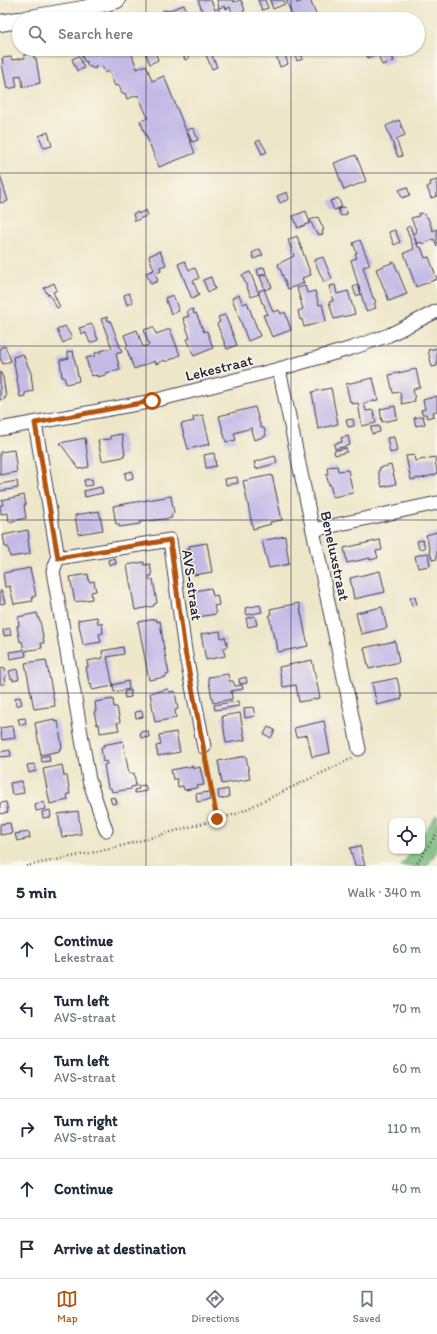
<!DOCTYPE html>
<meta charset="utf-8">
<style>
body{margin:0;font-family:Itim,sans-serif;background:#f2f2f3;color:#1f2937}
.controls{position:absolute;right:12px;bottom:12px;display:grid;overflow:hidden;border-radius:8px;box-shadow:0 1px 3px #0004}
.controls button{width:36px;height:36px;display:grid;place-items:center;padding:0;border:0;border-bottom:1px solid #e0e1e3;background:#fff;color:#1f2937;font:20px sans-serif}
.stop{position:absolute;width:12px;height:12px;margin:-9px;border:3px solid #b45309;border-radius:50%;background:#fff}
.stop.end{background:#b45309;border-color:#fff;box-shadow:0 1px 4px #0008}
.list{margin:0;padding:0;list-style:none}
h2{display:flex;justify-content:space-between;align-items:center;height:52px;margin:0;padding:0 16px;font-size:17px}
h2 small{font-size:13px;font-weight:400;color:#747a83}
.list li{display:grid;grid-template-columns:26px 1fr auto;gap:12px;align-items:center;box-sizing:border-box;height:60px;padding:0 16px;border-top:1px solid #e0e1e3}
.list b{display:block;font-size:15px;white-space:nowrap}
.list p{margin:0;font-size:13px;white-space:nowrap;color:#747a83}
.list em{font-size:13px;font-style:normal;color:#747a83}
.icon{flex:none;width:22px;height:22px;fill:none;stroke:currentColor;stroke-width:2;stroke-linecap:round;stroke-linejoin:round}
.map{position:relative;flex:none;width:437px;height:866px;overflow:hidden}
.search{position:absolute;background:#fff;box-shadow:0 1px 3px #0004;left:12px;right:12px;top:12px;height:44px;display:flex;align-items:center;gap:10px;box-sizing:border-box;padding:0 14px;border-radius:22px;color:#747a83;font-size:15px}
.sheet{height:412px;background:#fff}
nav{display:flex;justify-content:space-around;align-items:center;box-sizing:border-box;height:56px;border-top:1px solid #e0e1e3;background:#fff;font-size:11px;color:#747a83}
nav a{display:grid;justify-items:center;gap:2px}
nav .on{color:#b45309}
.map>svg:first-child{display:block}
.forest{fill:#79bc7e;stroke:#4e6f5c}
.building{fill:#c3bbe6}
.lines{fill:none;stroke-linecap:round;stroke-linejoin:round}
.minor-casing{stroke:#403f50;stroke-width:15}
.tertiary-casing{stroke:#403f50;stroke-width:18}
.path{stroke:#403f50;stroke-width:2.5;stroke-dasharray:1 3;stroke-linecap:butt}
.minor{stroke:#fff;stroke-width:13}
.tertiary{stroke:#fff;stroke-width:16}
.route{stroke:#b45309;stroke-width:5}
.grid{fill:none;stroke:#22223b;stroke-width:1;stroke-opacity:0.55}
.labels{text-anchor:middle;stroke-width:3;stroke-linejoin:round;paint-order:stroke}
.street-label{font-size:15px;fill:#22223b;stroke:#fbf7ec}
</style>
<div class="map">
<svg width="437" height="866" viewBox="0 0 437 866">
<rect width="100%" height="100%" fill="#fbf7ec"/>
<filter id="ink" filterUnits="userSpaceOnUse"><feTurbulence type="fractalNoise" baseFrequency=".025" numOctaves="2"/><feDisplacementMap in="SourceGraphic" scale="8" xChannelSelector="R" yChannelSelector="G"/><feConvolveMatrix kernelMatrix="1 2 1 2 8 2 1 2 1" color-interpolation-filters="sRGB"/></filter>
<filter id="wash" filterUnits="userSpaceOnUse"><feTurbulence type="fractalNoise" baseFrequency=".012" numOctaves="4" result="noise"/><feDisplacementMap in="SourceGraphic" scale="16" xChannelSelector="R" yChannelSelector="G"/><feGaussianBlur stdDeviation="0.9" result="paint"/><feColorMatrix in="noise" values="0 0 0 0 0 0 0 0 0 0 0 0 0 0 0 0 0 1.4 0 .05"/><feComposite in="paint" operator="in"/></filter>
<g filter="url(#wash)">
<rect width="100%" height="100%" fill="#ede6c8"/>
<!-- forest -->
<path class="forest" d="M437 814V851L427 866H401L412 851H422V836Z"/>
<g id="blocks">
<!-- building -->
<g class="building">
<path d="M198 0H211L215 10 218 8 222 19H211L209 14 204 16Z"/>
<path d="M217 0H233L234 2 241 0 245 10 243 11 246 19H235L230 7 226 9 225 6 219 8Z"/>
<path d="M258 0H265L268 8 262 10Z"/>
<path d="M270 0H283L285 4 273 9Z"/>
<path d="M286 0H296L297 3 305 0H310L318 19H294Z"/>
<path d="M184 5 191 19H163L161 14 162 11 166 10 167 11Z"/>
<path d="M156 15 158 19H148Z"/>
<path d="M79 49H93L95 55 101 52 100 49H130L137 69 146 65 152 81 164 76 195 153 159 167 140 121 148 118 138 95 127 99 125 93 122 94 119 85 115 86 109 71 105 73 102 66 99 67 96 66 95 69 86 65 87 62 84 61Z"/>
<path d="M147 49H154L158 60 150 64 145 52 148 51Z"/>
<path d="M181 49H186L189 58 185 60Z"/>
<path d="M274 49H283L288 64 280 67Z"/>
<path d="M364 49H373L375 54 368 58Z"/>
<path d="M376 49H389L394 61 382 65Z"/>
<path d="M300 51 303 59 297 61 294 53Z"/>
<path d="M33 53 34 58H36L40 83 23 87 21 75 15 77 17 87 7 89 2 64H3L2 58 11 57 12 60 25 58 24 55Z"/>
<path d="M211 53 217 67 212 69 206 55Z"/>
<path d="M79 56 84 68 77 71 72 59Z"/>
<path d="M399 120 405 135 396 139 402 156 398 157 386 126Z"/>
<path d="M193 128 198 140 192 142 187 130Z"/>
<path d="M48 132 52 146 44 148 39 136Z"/>
<path d="M260 140 267 152 262 154 256 142Z"/>
<path d="M356 155 366 181 344 190 334 163Z"/>
<path d="M0 175 8 201 0 203Z"/>
<path d="M437 180V196L431 198 427 187 431 185 430 182Z"/>
<path d="M407 187 410 195 402 198 399 190Z"/>
<path d="M287 192 289 199 280 203 277 196Z"/>
<path d="M338 198 342 207 334 210 330 201Z"/>
<path d="M345 207 347 214 341 216 338 209Z"/>
<path d="M146 210 148 215 135 221 133 214 138 212V214Z"/>
<path d="M306 211 310 223 298 228 293 216Z"/>
<path d="M422 213 428 218 433 231 437 229V246L434 239 422 244 421 242 417 244 413 234 417 232 411 218 419 216 418 214Z"/>
<path d="M318 217 324 230 322 231 323 234 319 235 318 233H316L310 220Z"/>
<path d="M410 226 418 247H421L425 258 429 257 437 279 416 287 404 253 414 249 406 228Z"/>
<path d="M395 230 400 242 394 245 389 232Z"/>
<path d="M297 236 311 275 302 278 304 283 288 289 278 264 294 256 288 240Z"/>
<path d="M360 240 370 265 363 267 373 298H374L376 302 374 303 376 308 366 311 351 260 357 258 355 253H357L353 243Z"/>
<path d="M260 249 263 255 254 259 252 253Z"/>
<path d="M160 251 166 265 160 267 161 271 155 273 158 281 151 284 146 273 154 270 149 256Z"/>
<path d="M323 257 332 279 324 282 314 260Z"/>
<path d="M185 261 189 270 195 268 199 278 193 281 199 295 192 299 178 264Z"/>
<path d="M394 262 407 294 389 301 376 269Z"/>
<path d="M264 267 266 273 259 276 257 270Z"/>
<path d="M250 272 259 294V291L264 289 273 312 279 310 281 314 285 312 291 330 272 337 263 315 268 314 264 306H265L263 303H262L259 294 251 297 242 275Z"/>
<path d="M267 274 272 287 265 290 260 276Z"/>
<path d="M211 277 215 289 208 292 203 280Z"/>
<path d="M54 283 57 290 53 292 60 307 57 308 49 294 48 295 44 288Z"/>
<path d="M335 285 337 294 348 291 355 314 334 319 329 302 333 301 329 286Z"/>
<path d="M358 285 361 294 356 296 353 287Z"/>
<path d="M305 286 307 293 315 291 319 305 322 304 326 321 304 327 302 319 300 320 298 311 303 309 297 288Z"/>
<path d="M129 293 133 302 127 305 124 295Z"/>
<path d="M173 295 179 311 171 314 165 298Z"/>
<path d="M239 295 243 304 247 302 260 336 248 341 232 298Z"/>
<path d="M193 309 194 314 196 313 204 332 207 331 213 348 194 356 187 339 190 338 183 318 189 316 187 311Z"/>
<path d="M225 315 237 345 227 349 217 324 220 322 218 317Z"/>
<path d="M107 317 108 321 110 320 122 352 116 354 120 370 106 373V375L97 377V375L91 376 86 358 95 356V353L101 352 100 351 112 348 101 319Z"/>
<path d="M92 324 98 340 90 343 86 333 82 334 79 328Z"/>
<path d="M65 326 72 338 63 343 57 330Z"/>
<path d="M153 327 156 334 170 329 180 355 166 362 165 360 156 364 155 361 134 369 126 347 128 346 124 335 137 330 143 347 149 345 144 330Z"/>
<path d="M5 346 11 361 3 364 0 358V348Z"/>
<path d="M437 348V366L432 367 428 350Z"/>
<path d="M73 351 79 381 66 384 64 377H62L60 360 69 358 67 352Z"/>
<path d="M23 354 31 373 33 391 25 393V396L20 397 13 357Z"/>
<path d="M416 369 420 387 413 389 415 401 402 404 400 392 393 393 389 375Z"/>
<path d="M0 372 3 377 6 397H5V399L0 400Z"/>
<path d="M373 378 378 400 364 403 366 411 373 410 376 423 362 426 358 403 352 404 351 401 350 402 346 384Z"/>
<path d="M331 388 338 424 318 429 312 392Z"/>
<path d="M437 396V411L433 412 434 416 427 418 426 414H422L421 410 425 409 423 400Z"/>
<path d="M395 406 397 419 382 422 380 409Z"/>
<path d="M255 407 261 428H264L266 436 254 440 251 430H252V428L234 433 236 440 226 442 219 416Z"/>
<path d="M203 415 210 444 188 449 181 424 194 421 193 417Z"/>
<path d="M423 416 425 424 416 426 414 418Z"/>
<path d="M353 419 354 426 348 427 346 420Z"/>
<path d="M379 426 380 432 372 434 371 427Z"/>
<path d="M122 434 125 455H123V457L102 461 98 440 111 439 110 436Z"/>
<path d="M348 436 350 445 335 449 334 444 342 442 341 438Z"/>
<path d="M394 437 397 451 390 453 387 438Z"/>
<path d="M85 438 89 467 79 469 60 443Z"/>
<path d="M346 448 347 452 335 455 334 451Z"/>
<path d="M14 450 17 472 0 475V452Z"/>
<path d="M214 453 216 466 206 468 204 455Z"/>
<path d="M414 455 415 461 435 457 437 474 419 479V478L411 480 406 456Z"/>
<path d="M275 456 277 463 256 469 254 462Z"/>
<path d="M391 465 396 484 382 487 378 471 380 470 379 468Z"/>
<path d="M337 466 338 471 348 470 353 493 333 497 330 484 329 485 326 474H328L327 467Z"/>
<path d="M132 471 133 478 126 480 125 473Z"/>
<path d="M272 475 282 520 270 522 271 524 253 529 243 481Z"/>
<path d="M237 477 238 483 226 485 225 479Z"/>
<path d="M92 479 93 485 85 486 84 480Z"/>
<path d="M17 481 18 488 0 491V484Z"/>
<path d="M101 487 103 493 85 497 84 491Z"/>
<path d="M24 495 26 505H24L26 518 9 522 8 513 1 514 0 505H3L2 500Z"/>
<path d="M171 496 174 513 171 514 172 518 140 522V524L119 527V524H116L113 506Z"/>
<path d="M99 511 103 530 78 534 75 515Z"/>
<path d="M28 530 29 539H28L30 554 10 557 8 547H5L3 535Z"/>
<path d="M437 532V559L432 560 426 535Z"/>
<path d="M285 536 289 564 269 568 262 541Z"/>
<path d="M380 540 382 550 376 551 378 558 370 560V558L347 563 344 548Z"/>
<path d="M423 540 425 548 419 549 417 541Z"/>
<path d="M207 543 212 572 194 575V572L190 573 186 549H190L189 546Z"/>
<path d="M428 553 430 566 418 568 415 556Z"/>
<path d="M115 558 116 564 109 565 108 560Z"/>
<path d="M144 562V565L150 564 152 576H149L150 580 153 579 157 603 154 604V606L135 610 127 565Z"/>
<path d="M30 568 36 596 32 597 33 601 14 604 10 588 11 586 5 587 3 573Z"/>
<path d="M380 571 385 592 354 599 350 578Z"/>
<path d="M88 574 89 582 94 581 96 591 91 592 92 599 75 602 70 577Z"/>
<path d="M211 588 213 596 217 595 219 605 214 606 216 614 198 617 194 591Z"/>
<path d="M0 591H2L5 603 0 604Z"/>
<path d="M415 597 417 605 412 606 410 598Z"/>
<path d="M299 603 308 646 278 652 276 638H274L269 616 271 615 270 609Z"/>
<path d="M260 605 262 612 247 615 245 608Z"/>
<path d="M382 607 387 628 361 634 356 613Z"/>
<path d="M37 613 39 620H40L44 643H41L42 648 25 651 26 656 10 659 9 652 24 650 22 641 20 642 17 626H19L18 617Z"/>
<path d="M255 616 257 625 248 627 246 618Z"/>
<path d="M97 617 98 624 102 623 103 633 99 634 101 642 83 645 78 620Z"/>
<path d="M156 619 157 622 160 621 163 643 169 674 166 675V677L149 680 138 622Z"/>
<path d="M10 628 11 635 4 636 3 630Z"/>
<path d="M220 631 221 638 225 637 227 643V647L223 648 225 656 206 660 201 634Z"/>
<path d="M395 641 399 662 369 669 364 648Z"/>
<path d="M123 647 124 654 107 657 113 686 92 690 91 683H89L86 667H88L87 661 103 658 102 651Z"/>
<path d="M46 660 55 706 34 709 25 663Z"/>
<path d="M312 660 320 698 299 702 296 685 283 687 279 667Z"/>
<path d="M5 668 6 677 4 678 5 684H0V669Z"/>
<path d="M17 669 19 679 13 681V678L11 679 9 671Z"/>
<path d="M228 674 229 681H233L235 686 242 685 243 689 231 691 232 699 213 703 208 677Z"/>
<path d="M246 677 247 683 240 684 239 679Z"/>
<path d="M397 678 402 699 377 705 372 683Z"/>
<path d="M128 681 129 689 114 692 113 685Z"/>
<path d="M168 689 169 692 175 691 178 709 175 710 176 718 155 722 150 693Z"/>
<path d="M130 690 131 697 125 698 124 692Z"/>
<path d="M20 697 22 704 16 706 15 698Z"/>
<path d="M113 699 114 707H117L120 722 117 723 119 730 100 733 99 724 97 725 94 712 96 711 95 702Z"/>
<path d="M238 701 239 706 215 710 214 705Z"/>
<path d="M253 707 255 716 245 718 244 708Z"/>
<path d="M142 711 143 717 136 718 135 712Z"/>
<path d="M240 713 245 740 226 743 222 716Z"/>
<path d="M25 718 26 724 20 725 18 719Z"/>
<path d="M54 719 55 722 58 721 62 748 59 749 60 751 41 755 35 723Z"/>
<path d="M324 721 330 753 312 757 307 735 296 737 294 728Z"/>
<path d="M13 726 15 738 2 740 0 728Z"/>
<path d="M268 727 275 730 271 738 264 734Z"/>
<path d="M148 731 149 737 141 738 140 732Z"/>
<path d="M176 732 180 752 158 756 156 746 161 745 159 735Z"/>
<path d="M123 741 129 774 134 773 136 786 131 787V789L112 792 111 788H108L104 765 107 764 106 761 103 762 101 747H104L103 745Z"/>
<path d="M10 750 11 756 0 757V752Z"/>
<path d="M49 755 50 761 42 762 41 757Z"/>
<path d="M246 756 250 779 222 784 218 761Z"/>
<path d="M34 764 36 771 29 773 27 765Z"/>
<path d="M62 765 64 776H67L70 794H67L68 800 50 804 43 769Z"/>
<path d="M193 766V769L200 767 204 785 196 786 197 788 184 790 183 786 178 787 177 779H173L171 770Z"/>
<path d="M22 781 24 793 12 795 10 783Z"/>
<path d="M145 785 147 791 135 793 134 790 139 789 138 786Z"/>
<path d="M228 789 229 797 219 799 218 791Z"/>
<path d="M209 792 210 800 197 802 196 794Z"/>
<path d="M115 797 117 803 112 804 110 798Z"/>
<path d="M6 802 8 812 0 814V803Z"/>
<path d="M44 802 46 809 36 811 35 804Z"/>
<path d="M50 810 51 817 43 818 42 812Z"/>
<path d="M78 811 81 834 62 837 58 814Z"/>
<path d="M10 823 12 833 0 835V824Z"/>
<path d="M29 832 30 838 17 841 15 834Z"/>
<path d="M360 846 365 866H355L350 848Z"/>
</g>
</g>
</g>
<g filter="url(#ink)">
<use href="#blocks" fill-opacity="0" stroke="#403f50" stroke-width="1"/>
<g class="lines">
<defs>
<g id="minor">
<path d="M279 369 359 749"/>
<path d="M35 423 58 558 53 571 89 780 106 830"/>
<path d="M0 429 153 401 279 369 352 348 389 335 437 311"/>
<path d="M313 530 437 503"/>
<path d="M58 558 170 540 185 651 204 747"/>
</g>
<g id="tertiary">
<path d="M25 19 83 9 117 0"/>
<path d="M0 23 19 20"/>
</g>
</defs>
<!-- minor casing -->
<use href="#minor" class="minor-casing"/>
<!-- tertiary casing -->
<use href="#tertiary" class="tertiary-casing"/>
<!-- path -->
<g class="path">
<path d="M206 759 217 819"/>
<path d="M26 866 110 849 236 814 353 758"/>
<path d="M415 866 437 833"/>
</g>
<!-- minor -->
<use href="#minor" class="minor"/>
<!-- tertiary -->
<use href="#tertiary" class="tertiary"/>
</g>
</g>
<g class="lines" filter="url(#ink)">
<!-- route -->
<path class="route" d="M152 401 35 423 58 558 170 540 185 651 217 819"/>
</g>
<!-- grid -->
<path class="grid" d="M146 0V19M291 0V19M146 49V866M291 49V866M0 173H437M0 346H437M0 520H437M0 693H437"/>
<g class="labels">
<!-- street labels -->
<g class="street-label">
<text transform="translate(219 368) rotate(-14)" y="5">Lekestraat</text>
<text transform="translate(335 556) rotate(78)" y="5">Beneluxstraat</text>
<text transform="translate(192 585) rotate(82)" y="5">AVS-straat</text>
</g>
</g>
</svg>
<div class="controls">
<button><svg class="icon" aria-label="locate" viewBox="0 0 24 24"><circle cx="12" cy="12" r="6"/><path d="M12 2v4M12 18v4M2 12h4M18 12h4"/></svg></button>
</div>
<div class="stop" style="left:152px;top:401px"></div>
<div class="stop end" style="left:217px;top:819px"></div>
<div class="search"><svg class="icon" aria-label="search" viewBox="0 0 24 24"><circle cx="10" cy="10" r="6"/><path d="M15 15l6 6"/></svg>Search here</div>
</div>
<section class="sheet">
<h2>5 min<small>Walk · 340 m</small></h2>
<ul class="list">
<li><svg class="icon" aria-label="ahead" viewBox="0 0 24 24"><path d="M12 20V5M6 11l6-6 6 6"/></svg><div><b>Continue</b><p>Lekestraat</p></div><em>60 m</em></li>
<li><svg class="icon" aria-label="left" viewBox="0 0 24 24"><path d="M17 20v-9H6M10 6l-5 5 5 5"/></svg><div><b>Turn left</b><p>AVS-straat</p></div><em>70 m</em></li>
<li><svg class="icon" aria-label="left" viewBox="0 0 24 24"><path d="M17 20v-9H6M10 6l-5 5 5 5"/></svg><div><b>Turn left</b><p>AVS-straat</p></div><em>60 m</em></li>
<li><svg class="icon" aria-label="right" viewBox="0 0 24 24"><path d="M7 20v-9h11M14 6l5 5-5 5"/></svg><div><b>Turn right</b><p>AVS-straat</p></div><em>110 m</em></li>
<li><svg class="icon" aria-label="ahead" viewBox="0 0 24 24"><path d="M12 20V5M6 11l6-6 6 6"/></svg><div><b>Continue</b></div><em>40 m</em></li>
<li><svg class="icon" aria-label="arrive" viewBox="0 0 24 24"><path d="M6 21V4h12l-3 4 3 4H6"/></svg><div><b>Arrive at destination</b></div></li>
</ul>
</section>
<nav>
<a class="on"><svg class="icon" aria-label="map" viewBox="0 0 24 24"><path d="M3 6l6-2 6 2 6-2v14l-6 2-6-2-6 2zM9 4v14M15 6v14"/></svg>Map</a>
<a><svg class="icon" aria-label="directions" viewBox="0 0 24 24"><path d="M12 3l9 9-9 9-9-9zM9 14v-3h6M13 9l2 2-2 2"/></svg>Directions</a>
<a><svg class="icon" aria-label="saved" viewBox="0 0 24 24"><path d="M7 4h10v16l-5-4-5 4z"/></svg>Saved</a>
</nav>
